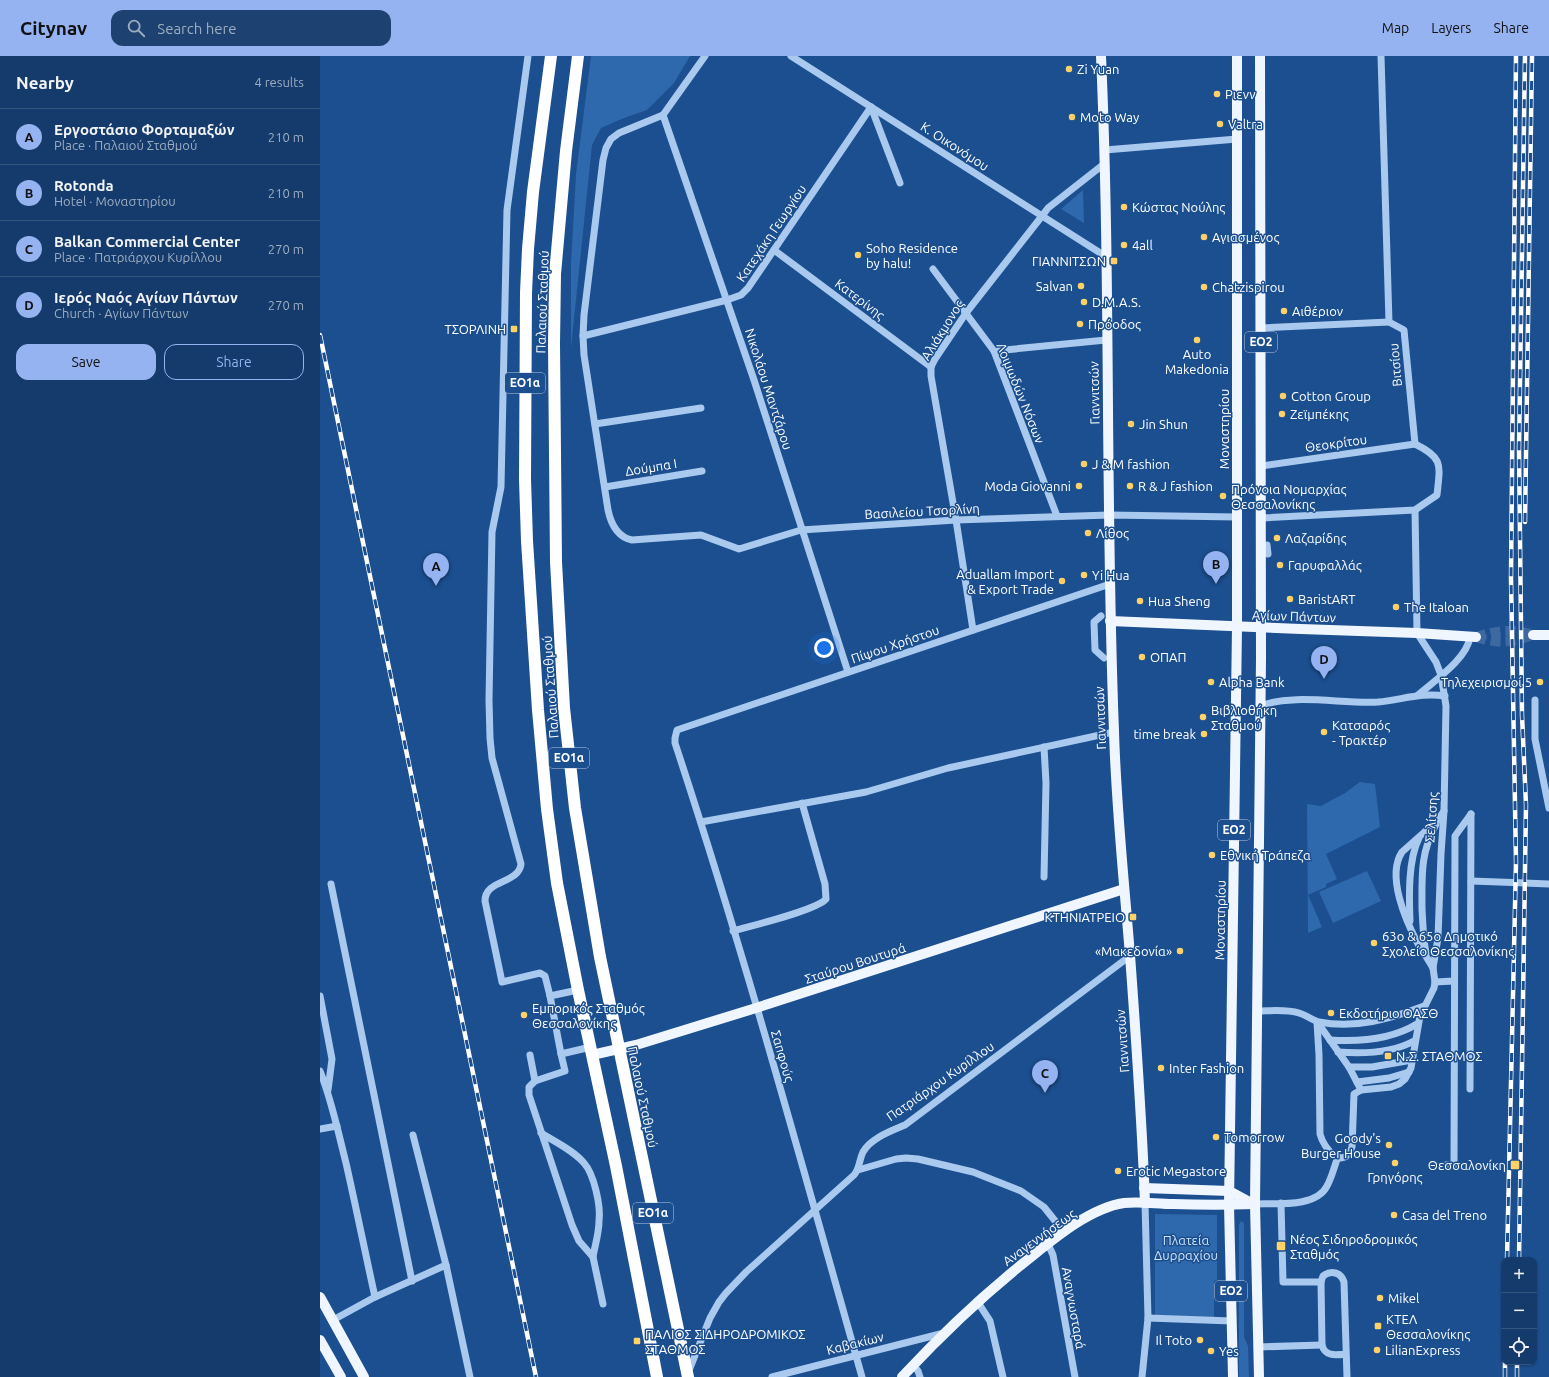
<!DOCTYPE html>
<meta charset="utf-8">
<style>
body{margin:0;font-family:Ubuntu,sans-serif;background:#1d4271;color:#f1f3f6}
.controls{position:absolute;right:12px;bottom:12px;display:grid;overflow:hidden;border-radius:8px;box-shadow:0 1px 3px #0004}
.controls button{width:36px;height:36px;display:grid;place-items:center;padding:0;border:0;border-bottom:1px solid #33557e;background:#143b6b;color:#f1f3f6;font:20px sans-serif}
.you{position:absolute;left:504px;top:592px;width:14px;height:14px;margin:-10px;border:3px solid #fff;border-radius:50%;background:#1a73e8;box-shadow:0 0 0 6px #1a73e833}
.badge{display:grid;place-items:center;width:26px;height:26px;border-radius:50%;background:#95b2f1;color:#111;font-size:13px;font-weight:700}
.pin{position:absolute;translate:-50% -33px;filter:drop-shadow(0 1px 2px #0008)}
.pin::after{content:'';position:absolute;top:21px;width:14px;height:12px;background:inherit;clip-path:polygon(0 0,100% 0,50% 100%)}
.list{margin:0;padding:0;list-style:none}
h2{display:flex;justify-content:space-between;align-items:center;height:52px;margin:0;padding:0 16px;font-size:17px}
h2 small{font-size:13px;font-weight:400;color:#9dadc1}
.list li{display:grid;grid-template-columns:26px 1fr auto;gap:12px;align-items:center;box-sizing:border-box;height:56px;padding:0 16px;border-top:1px solid #33557e}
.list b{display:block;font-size:15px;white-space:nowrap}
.list p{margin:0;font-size:13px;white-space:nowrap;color:#9dadc1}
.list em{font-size:13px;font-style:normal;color:#9dadc1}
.actions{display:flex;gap:8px;padding:12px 16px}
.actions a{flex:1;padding:9px 0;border:1px solid #95b2f1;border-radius:12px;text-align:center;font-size:14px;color:#95b2f1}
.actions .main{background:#95b2f1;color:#111}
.icon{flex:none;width:22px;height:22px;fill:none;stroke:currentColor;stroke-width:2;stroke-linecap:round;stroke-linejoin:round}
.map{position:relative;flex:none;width:1229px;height:1321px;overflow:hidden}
header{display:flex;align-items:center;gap:24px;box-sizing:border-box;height:56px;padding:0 20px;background:#95b2f1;color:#111}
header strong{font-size:19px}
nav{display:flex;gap:22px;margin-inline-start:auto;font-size:14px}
.search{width:280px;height:36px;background:#1d4271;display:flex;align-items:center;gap:10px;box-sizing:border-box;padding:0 14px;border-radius:12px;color:#9dadc1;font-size:15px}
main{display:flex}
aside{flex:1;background:#143b6b}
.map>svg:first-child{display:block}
.green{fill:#2e69ad}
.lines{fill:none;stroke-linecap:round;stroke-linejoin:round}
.major-tunnel{stroke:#3d69a0;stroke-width:10;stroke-dasharray:10 5;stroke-linecap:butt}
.minor{stroke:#a9c9ee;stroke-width:7}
.major{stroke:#f0f6ff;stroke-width:10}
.highway{stroke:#fff;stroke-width:12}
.rail-casing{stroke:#fff;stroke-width:4.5}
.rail{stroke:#1b4f8f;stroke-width:3;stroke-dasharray:9;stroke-linecap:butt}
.poi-dot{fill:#ffd166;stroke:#1b4f8f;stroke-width:1.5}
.labels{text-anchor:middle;stroke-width:3;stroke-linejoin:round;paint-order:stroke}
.shield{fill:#1b4f8f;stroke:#bbcadd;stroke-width:1}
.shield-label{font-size:12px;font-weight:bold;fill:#fff}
.poi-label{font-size:13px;fill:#fff;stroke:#1b4f8f;text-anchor:start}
.street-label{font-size:13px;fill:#fff;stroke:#1b4f8f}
.park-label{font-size:13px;fill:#cfe3fa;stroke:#1b4f8f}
</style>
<header>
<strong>Citynav</strong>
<div class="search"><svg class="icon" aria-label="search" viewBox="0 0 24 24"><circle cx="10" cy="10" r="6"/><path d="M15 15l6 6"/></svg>Search here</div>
<nav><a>Map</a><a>Layers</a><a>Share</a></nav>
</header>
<main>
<aside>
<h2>Nearby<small>4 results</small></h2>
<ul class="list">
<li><span class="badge">A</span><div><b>Εργοστάσιο Φορταμαξών</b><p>Place · Παλαιού Σταθμού</p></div><em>210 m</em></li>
<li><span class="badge">B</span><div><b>Rotonda</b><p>Hotel · Μοναστηρίου</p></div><em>210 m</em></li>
<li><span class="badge">C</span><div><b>Balkan Commercial Center</b><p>Place · Πατριάρχου Κυρίλλου</p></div><em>270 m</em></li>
<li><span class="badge">D</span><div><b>Ιερός Ναός Αγίων Πάντων</b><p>Church · Αγίων Πάντων</p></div><em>270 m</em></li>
</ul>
<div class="actions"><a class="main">Save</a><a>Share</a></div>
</aside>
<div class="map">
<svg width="1229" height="1321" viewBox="0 0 1229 1321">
<rect width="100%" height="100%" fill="#1b4f8f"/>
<!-- green -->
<g class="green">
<path d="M271 0H370L354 27 327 54 304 62 281 72 272 89 251 292V208L256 118Z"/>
<path d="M763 134 764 167 741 153Z"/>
<path d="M1040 726 1055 728 1060 771 1006 798 1017 823 1006 828V831L988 839 1002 871 988 877 987 748 1001 750 1025 737Z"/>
<path d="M1047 815 1061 845 1013 867 999 836Z"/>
<path d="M835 1158 897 1159V1224L894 1225V1262H835Z"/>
<path d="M921 1165 924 1167V1281L928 1290 929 1321H919V1169Z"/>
</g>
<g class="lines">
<!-- major-tunnel -->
<g class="major-tunnel">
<path d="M1156 581C1179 588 1190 587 1213 579"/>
<path d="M1156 581C1176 575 1192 572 1213 579"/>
</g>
<!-- minor -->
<g class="minor">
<path d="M208 0 187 154 181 431 172 476 169 644 170 682 172 702 201 808C199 828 165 823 165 845L182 926 220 917 225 920 230 940"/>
<path d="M385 0 343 59 299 77 291 83 286 92 283 104 264 259 263 280 264 299 288 454C291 468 297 481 312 484L381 479 419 493 481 474 636 464 789 459 917 461"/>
<path d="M471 0 785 200"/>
<path d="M1061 0 1069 266 1084 274 1095 388"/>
<path d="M551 51 580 127"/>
<path d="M343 59 434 324 528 616"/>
<path d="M785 94 917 83"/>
<path d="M454 194 611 311"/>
<path d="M613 213 674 295 737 460"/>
<path d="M941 272 1069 266"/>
<path d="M263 280 407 244 421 239 428 232 551 51"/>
<path d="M674 295 786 284"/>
<path d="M275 368 381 352"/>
<path d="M941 410 1095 388"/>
<path d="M285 431 382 415"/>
<path d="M941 462 1095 454 1117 439C1120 409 1124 402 1095 388"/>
<path d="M947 489 948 498"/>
<path d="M781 560 774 566 775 594 784 602"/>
<path d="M653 574 636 464 611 320V311L615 303 646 257 722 160 728 152 784 108"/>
<path d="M1098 639C1114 625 1147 603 1150 581"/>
<path d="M1215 644V683L1229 752"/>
<path d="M940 650C974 637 1021 648 1058 646 1081 644 1102 636 1125 640"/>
<path d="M381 766 546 736 628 712 794 676"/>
<path d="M724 821 726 727 724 691"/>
<path d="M1151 825 1229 828"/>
<path d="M11 828 92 1225"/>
<path d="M1090 865C1089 840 1088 804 1099 782"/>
<path d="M413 875C431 870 497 854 506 843L505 828 482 747"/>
<path d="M1106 897C1103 882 1103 868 1102 853 1102 820 1100 798 1116 768"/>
<path d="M1113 912C1108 903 1103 896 1098 888 1086 865 1066 820 1082 796L1118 764 1124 755"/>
<path d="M1115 926 1134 925"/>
<path d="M258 934 230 940 241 998 271 991"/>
<path d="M0 940 12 1003 8 1034"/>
<path d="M937 955C950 955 966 953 979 957 986 959 992 964 999 966 1035 973 1070 963 1104 950"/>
<path d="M997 966 999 999 1000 1078C1004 1094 1024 1115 1032 1091L1034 1038 1041 1034 1071 1031 1079 1028 1085 1023 1091 1012 1100 960 1114 932 1115 926 1113 912 1118 882 1121 798 1124 755 1126 650 1121 619 1116 606 1097 577 1095 454"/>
<path d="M998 967 1029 1011 1041 1034"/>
<path d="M1010 984C1039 986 1072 983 1097 968"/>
<path d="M1018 996C1043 998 1072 997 1094 985"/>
<path d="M210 999 215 1025 209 1031V1039L252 1169 259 1185 273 1201 283 1248"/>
<path d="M1029 1011H1052L1092 1004"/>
<path d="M0 1015C12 1045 18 1076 26 1107 36 1151 45 1196 55 1241"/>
<path d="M215 1025 245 1015 241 998"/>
<path d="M1037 1026 1069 1022 1089 1016"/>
<path d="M1150 1033 1151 758"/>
<path d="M0 1073 17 1070"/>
<path d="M221 1077C235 1086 253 1094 264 1107 274 1118 281 1150 279 1165 279 1177 275 1189 273 1201"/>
<path d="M93 1079 126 1209 150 1321"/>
<path d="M1126 1109 1134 1110 1135 780 1151 758"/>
<path d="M538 1114 576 1103 586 1102 598 1103 653 1116 701 1135 724 1151 744 1176"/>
<path d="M961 1147 963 1226H1001"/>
<path d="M935 1148C956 1147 996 1152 1007 1130 1012 1121 1014 1111 1018 1101"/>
<path d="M728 1188 733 1199 755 1321"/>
<path d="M657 1245 670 1265 683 1321"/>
<path d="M828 1262 912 1265"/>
<path d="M13 1264 55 1241 126 1209"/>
<path d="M938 1291 1002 1289"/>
<path d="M1026 1298C1016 1299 1005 1301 1002 1289L1001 1226 1003 1220C1011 1214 1021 1216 1024 1226L1027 1321"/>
<path d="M593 1309 598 1315 600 1321"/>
<path d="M368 1317 390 1262 399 1246 406 1237 426 1216 534 1119C540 1112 539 1104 543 1096 551 1082 571 1075 585 1069L810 900"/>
<path d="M452 1321 624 1277"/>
<path d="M542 1321C482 1109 424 896 355 687V682L357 674 790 528"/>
<path d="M822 1321 828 1262 825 1147"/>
</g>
<!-- major -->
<g class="major">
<path d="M781 0C791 225 785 450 794 675 796 750 804 824 810 899 816 981 822 1064 825 1147"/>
<path d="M790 565 981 573 1097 577 1156 581"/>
<path d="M1213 579H1229"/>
<path d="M272 999 316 989 436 952 804 833"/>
<path d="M824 1132 909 1135 933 1148"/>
<path d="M0 1241 44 1321"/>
<path d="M0 1284 21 1321"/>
<path d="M582 1321C622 1278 664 1238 711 1201 737 1180 771 1152 804 1147 820 1145 837 1148 853 1148 880 1149 908 1149 935 1148"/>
<path d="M913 1321 909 1149 917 571V0"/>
<path d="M939 1321 935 1148 941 603 940 0"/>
</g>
<!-- highway -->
<g class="highway">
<path d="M231 0 213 136 208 193 206 237 205 423 207 485 218 654 227 753 237 827 258 934 296 1110 337 1321"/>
<path d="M258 0 246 95 235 218 234 288 236 506 244 652 255 752 280 901 368 1321"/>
</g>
<defs>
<g id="rail">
<path d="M0 279 216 1321"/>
<path d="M1205 466 1212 0"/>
<path d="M1187 1204 1196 806 1191 522 1196 0"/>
<path d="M1199 1204 1206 749 1202 659 1199 393 1205 0"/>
<path d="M1185 1321V1306"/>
<path d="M1197 1321V1306"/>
</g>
</defs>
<!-- rail casing -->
<use href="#rail" class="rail-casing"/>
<!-- rail -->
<use href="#rail" class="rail"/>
</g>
<!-- markers -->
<g class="poi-dot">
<circle cx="749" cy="13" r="4"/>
<circle cx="897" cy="38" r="4"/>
<circle cx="752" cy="61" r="4"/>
<circle cx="900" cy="68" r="4"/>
<circle cx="804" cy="151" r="4"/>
<circle cx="884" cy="181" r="4"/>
<circle cx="804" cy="189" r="4"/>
<circle cx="538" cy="199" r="4"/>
<rect x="790" y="201" width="8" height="8" rx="2"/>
<circle cx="761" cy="230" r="4"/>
<circle cx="884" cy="231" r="4"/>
<circle cx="764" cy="246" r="4"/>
<circle cx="964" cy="255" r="4"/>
<circle cx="760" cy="268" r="4"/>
<rect x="190" y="269" width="8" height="8" rx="2"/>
<circle cx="877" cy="284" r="4"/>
<circle cx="963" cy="340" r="4"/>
<circle cx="962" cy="358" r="4"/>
<circle cx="811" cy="368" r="4"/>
<circle cx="764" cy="408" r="4"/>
<circle cx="759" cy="430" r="4"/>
<circle cx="810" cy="430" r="4"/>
<circle cx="903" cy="440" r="4"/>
<circle cx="768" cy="477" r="4"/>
<circle cx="957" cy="482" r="4"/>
<circle cx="960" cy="509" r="4"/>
<circle cx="764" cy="519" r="4"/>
<circle cx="742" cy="525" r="4"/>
<circle cx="970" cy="543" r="4"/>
<circle cx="820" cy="545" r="4"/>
<circle cx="1076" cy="551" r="4"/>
<circle cx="822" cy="601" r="4"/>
<circle cx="891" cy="626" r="4"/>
<circle cx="1220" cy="626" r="4"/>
<circle cx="883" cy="661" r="4"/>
<circle cx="1004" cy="676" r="4"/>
<circle cx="884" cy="678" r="4"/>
<circle cx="892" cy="799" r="4"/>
<rect x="809" y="857" width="8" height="8" rx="2"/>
<circle cx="1054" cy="887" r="4"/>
<circle cx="860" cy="895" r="4"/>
<circle cx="1011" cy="957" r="4"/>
<circle cx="204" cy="959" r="4"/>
<rect x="1064" y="996" width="8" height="8" rx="2"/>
<circle cx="841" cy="1012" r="4"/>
<circle cx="896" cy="1081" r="4"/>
<circle cx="1069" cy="1089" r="4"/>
<circle cx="1075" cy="1107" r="4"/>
<rect x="1190" y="1104" width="10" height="10" rx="2"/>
<circle cx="798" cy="1115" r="4"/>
<circle cx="1074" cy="1159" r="4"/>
<rect x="956" y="1185" width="10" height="10" rx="2"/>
<circle cx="1060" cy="1242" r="4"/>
<rect x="1054" y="1266" width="8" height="8" rx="2"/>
<circle cx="880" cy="1284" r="4"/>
<rect x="313" y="1281" width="8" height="8" rx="2"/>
<circle cx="1057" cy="1294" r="4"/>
<circle cx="891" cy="1295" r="4"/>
</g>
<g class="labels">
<!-- shield labels -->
<g class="shield">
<rect x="925" y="276" width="32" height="20" rx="3"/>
<rect x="185" y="317" width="40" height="20" rx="3"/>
<rect x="229" y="692" width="40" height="20" rx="3"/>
<rect x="898" y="764" width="32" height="20" rx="3"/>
<rect x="313" y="1147" width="40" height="20" rx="3"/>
<rect x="895" y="1225" width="32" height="20" rx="3"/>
</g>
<g class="shield-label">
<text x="941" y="290">ΕΟ2</text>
<text x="205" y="331">ΕΟ1α</text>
<text x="249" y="706">ΕΟ1α</text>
<text x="914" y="778">ΕΟ2</text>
<text x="333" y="1161">ΕΟ1α</text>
<text x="911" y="1239">ΕΟ2</text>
</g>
<!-- poi labels -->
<g class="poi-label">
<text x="757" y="18">Zi Yuan</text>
<text x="905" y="43">Ριενν</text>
<text x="760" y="66">Moto Way</text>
<text x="908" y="73">Valtra</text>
<text x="812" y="156">Κώστας Νούλης</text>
<text x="892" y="186">Αγιασμένος</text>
<text x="812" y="194">4all</text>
<text x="546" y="197">Soho Residence<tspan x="546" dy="15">by halu!</tspan></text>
<text x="786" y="210" text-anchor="end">ΓΙΑΝΝΙΤΣΩΝ</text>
<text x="753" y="235" text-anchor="end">Salvan</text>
<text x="892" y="236">Chatzispirou</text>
<text x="772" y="251">D.M.A.S.</text>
<text x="972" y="260">Αιθέριον</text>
<text x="768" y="273">Πρόοδος</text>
<text x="186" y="278" text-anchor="end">ΤΣΟΡΛΙΝΗ</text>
<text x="877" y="303" text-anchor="middle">Auto<tspan x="877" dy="15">Makedonia</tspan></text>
<text x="971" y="345">Cotton Group</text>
<text x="970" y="363">Ζεϊμπέκης</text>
<text x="819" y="373">Jin Shun</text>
<text x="772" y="413">J &amp; M fashion</text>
<text x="751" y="435" text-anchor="end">Moda Giovanni</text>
<text x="818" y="435">R &amp; J fashion</text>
<text x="911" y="438">Πρόνοια Νομαρχίας<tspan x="911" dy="15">Θεσσαλονίκης</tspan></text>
<text x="776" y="482">Λίθος</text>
<text x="965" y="487">Λαζαρίδης</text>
<text x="968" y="514">Γαρυφαλλάς</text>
<text x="734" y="523" text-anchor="end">Aduallam Import<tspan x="734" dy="15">&amp; Export Trade</tspan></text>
<text x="772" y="524">Yi Hua</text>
<text x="978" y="548">BaristART</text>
<text x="828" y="550">Hua Sheng</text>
<text x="1084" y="556">The Italoan</text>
<text x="830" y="606">ΟΠΑΠ</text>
<text x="899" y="631">Alpha Bank</text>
<text x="1212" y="631" text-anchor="end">Τηλεχειρισμοί 5</text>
<text x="891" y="659">Βιβλιοθήκη<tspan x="891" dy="15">Σταθμού</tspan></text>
<text x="1012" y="674">Κατσαρός<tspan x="1012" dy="15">- Τρακτέρ</tspan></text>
<text x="876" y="683" text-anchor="end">time break</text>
<text x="900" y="804">Εθνική Τράπεζα</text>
<text x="805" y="866" text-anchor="end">ΚΤΗΝΙΑΤΡΕΙΟ</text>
<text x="1062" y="885">63ο &amp; 65o Δημοτικό<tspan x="1062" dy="15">Σχολείο Θεσσαλονίκης</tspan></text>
<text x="852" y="900" text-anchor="end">«Μακεδονία»</text>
<text x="212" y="957">Εμπορικός Σταθμός<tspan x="212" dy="15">Θεσσαλονίκης</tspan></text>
<text x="1019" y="962">Εκδοτήριο ΟΑΣΘ</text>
<text x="1076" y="1005">Ν.Σ. ΣΤΑΘΜΟΣ</text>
<text x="849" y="1017">Inter Fashion</text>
<text x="904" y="1086">Tomorrow</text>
<text x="1061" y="1087" text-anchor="end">Goody's<tspan x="1061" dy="15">Burger House</tspan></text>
<text x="1186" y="1114" text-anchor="end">Θεσσαλονίκη</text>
<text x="806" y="1120">Erotic Megastore</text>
<text x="1075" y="1126" text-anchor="middle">Γρηγόρης</text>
<text x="1082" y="1164">Casa del Treno</text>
<text x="970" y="1188">Νέος Σιδηροδρομικός<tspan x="970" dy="15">Σταθμός</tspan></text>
<text x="1068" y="1247">Mikel</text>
<text x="1066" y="1268">ΚΤΕΛ<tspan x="1066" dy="15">Θεσσαλονίκης</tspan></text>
<text x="325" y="1283">ΠΑΛΙΟΣ ΣΙΔΗΡΟΔΡΟΜΙΚΟΣ<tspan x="325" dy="15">ΣΤΑΘΜΟΣ</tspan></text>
<text x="872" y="1289" text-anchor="end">Il Toto</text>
<text x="1065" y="1299">LilianExpress</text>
<text x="899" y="1300">Yes</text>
</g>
<!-- street labels -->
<g class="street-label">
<text transform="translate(635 90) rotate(33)" y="5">Κ. Οικονόμου</text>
<text transform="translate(451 177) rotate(-56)" y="5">Κατεχάκη Γεωργίου</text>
<text transform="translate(540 243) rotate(37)" y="5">Κατερίνης</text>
<text transform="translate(222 246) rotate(-88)" y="5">Παλαιού Σταθμού</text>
<text transform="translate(622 274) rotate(-58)" y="5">Αλιάκμονος</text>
<text transform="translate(1075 309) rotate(-95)" y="5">Βιτσίου</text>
<text transform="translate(449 333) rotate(72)" y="5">Νικολάου Μαντζάρου</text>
<text transform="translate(701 337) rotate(68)" y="5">Λοιμωδών Νόσων</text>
<text transform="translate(774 337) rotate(-91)" y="5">Γιαννιτσών</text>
<text transform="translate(904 373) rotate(-90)" y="5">Μοναστηρίου</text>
<text transform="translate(1016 387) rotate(-8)" y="5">Θεοκρίτου</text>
<text transform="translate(331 411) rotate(-9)" y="5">Δούμπα Ι</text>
<text transform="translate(602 455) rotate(-3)" y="5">Βασιλείου Τσορλίνη</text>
<text transform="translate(974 560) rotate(2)" y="5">Αγίων Πάντων</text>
<text transform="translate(575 588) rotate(-19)" y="5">Πίψου Χρήστου</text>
<text transform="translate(230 631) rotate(-94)" y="5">Παλαιού Σταθμού</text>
<text transform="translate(780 662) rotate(-92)" y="5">Γιαννιτσών</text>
<text transform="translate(1111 761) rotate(-86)" y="5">Σελίτσης</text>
<text transform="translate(900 864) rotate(-89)" y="5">Μοναστηρίου</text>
<text transform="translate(535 907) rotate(-18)" y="5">Σταύρου Βουτυρά</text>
<text transform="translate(802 985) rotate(-94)" y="5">Γιαννιτσών</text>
<text transform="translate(463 1000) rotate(74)" y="5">Σαπφούς</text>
<text transform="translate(620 1025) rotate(-35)" y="5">Πατριάρχου Κυρίλλου</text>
<text transform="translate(323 1041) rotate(78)" y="5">Παλαιού Σταθμού</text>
<text transform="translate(719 1181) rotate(-36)" y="5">Αναγεννήσεως</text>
<text transform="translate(754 1252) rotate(80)" y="5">Αναγνωσταρά</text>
<text transform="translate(535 1287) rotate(-14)" y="5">Καβακίων</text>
</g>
<!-- park labels -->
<g class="park-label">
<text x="866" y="1189">Πλατεία<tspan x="866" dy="15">Δυρραχίου</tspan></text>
</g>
</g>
</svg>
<div class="controls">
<button>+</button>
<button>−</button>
<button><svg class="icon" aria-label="locate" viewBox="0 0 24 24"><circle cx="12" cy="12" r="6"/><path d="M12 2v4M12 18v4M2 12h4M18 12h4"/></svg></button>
</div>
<div class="you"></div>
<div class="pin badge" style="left:116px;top:530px">A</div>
<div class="pin badge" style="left:896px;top:528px">B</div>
<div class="pin badge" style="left:725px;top:1037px">C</div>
<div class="pin badge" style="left:1004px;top:623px">D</div>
</div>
</main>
